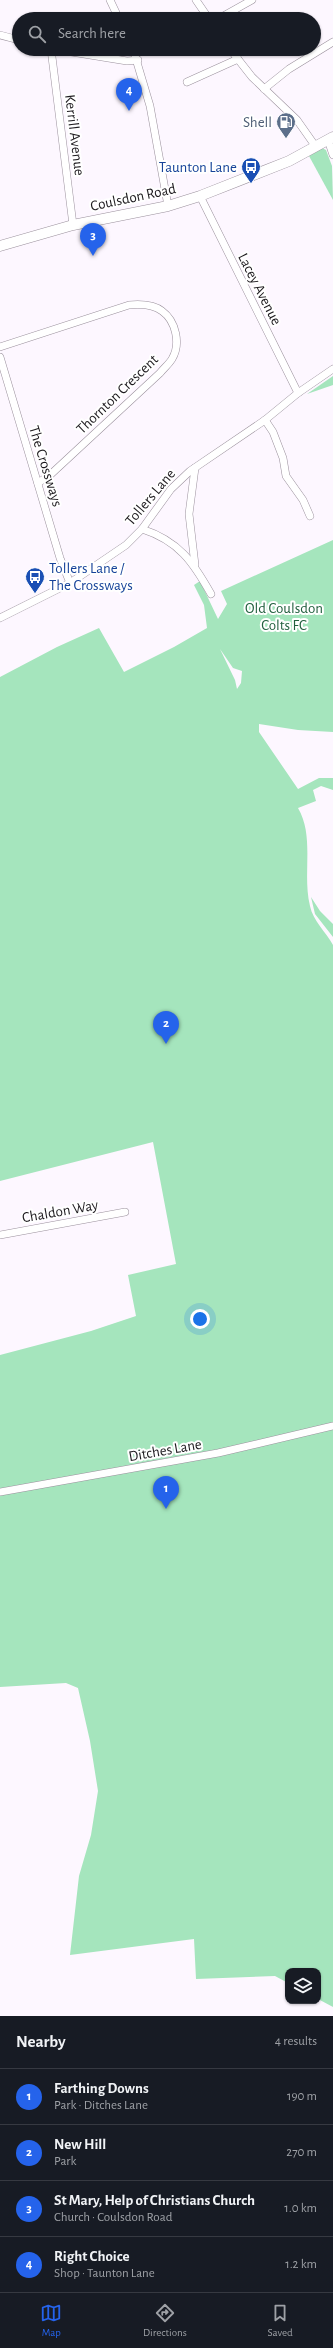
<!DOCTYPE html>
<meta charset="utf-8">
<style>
body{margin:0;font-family:"Alegreya Sans",sans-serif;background:#20242c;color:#f1f3f6}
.controls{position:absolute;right:12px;bottom:12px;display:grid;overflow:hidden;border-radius:8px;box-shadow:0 1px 3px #0004}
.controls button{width:36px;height:36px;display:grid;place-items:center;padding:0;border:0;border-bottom:1px solid #363941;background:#171b24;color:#f1f3f6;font:20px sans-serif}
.you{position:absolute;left:200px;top:1319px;width:14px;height:14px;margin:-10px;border:3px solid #fff;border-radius:50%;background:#1a73e8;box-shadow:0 0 0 6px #1a73e833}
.badge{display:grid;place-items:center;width:26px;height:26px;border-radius:50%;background:#2563eb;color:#fff;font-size:13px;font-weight:700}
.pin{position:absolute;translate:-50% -33px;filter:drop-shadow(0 1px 2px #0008)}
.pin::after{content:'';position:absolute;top:21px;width:14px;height:12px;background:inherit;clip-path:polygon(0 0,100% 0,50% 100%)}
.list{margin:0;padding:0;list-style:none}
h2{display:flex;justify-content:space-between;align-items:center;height:52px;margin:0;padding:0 16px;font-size:17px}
h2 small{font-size:13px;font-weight:400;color:#9ea1a6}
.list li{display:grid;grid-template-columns:26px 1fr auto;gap:12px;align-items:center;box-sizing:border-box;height:56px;padding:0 16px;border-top:1px solid #363941}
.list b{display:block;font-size:15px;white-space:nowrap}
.list p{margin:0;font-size:13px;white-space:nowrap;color:#9ea1a6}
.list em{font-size:13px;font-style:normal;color:#9ea1a6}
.icon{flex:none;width:22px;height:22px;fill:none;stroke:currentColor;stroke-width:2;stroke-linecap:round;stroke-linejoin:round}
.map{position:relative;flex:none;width:333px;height:2016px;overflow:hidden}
.search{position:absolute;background:#171b24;box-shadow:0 1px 3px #0004;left:12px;right:12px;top:12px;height:44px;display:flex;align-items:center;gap:10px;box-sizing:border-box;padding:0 14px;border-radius:22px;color:#9ea1a6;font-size:15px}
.sheet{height:276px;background:#171b24}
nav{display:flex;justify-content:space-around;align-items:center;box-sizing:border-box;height:56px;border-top:1px solid #363941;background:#171b24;font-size:11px;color:#9ea1a6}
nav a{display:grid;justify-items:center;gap:2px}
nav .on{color:#2563eb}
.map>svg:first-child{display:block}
.green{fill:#a5e5bd;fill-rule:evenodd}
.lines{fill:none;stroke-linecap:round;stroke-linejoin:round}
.street-casing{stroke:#9b919d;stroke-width:8}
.secondary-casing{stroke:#9b919d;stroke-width:11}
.street{stroke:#fff;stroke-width:7}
.secondary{stroke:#fff;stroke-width:10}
.labels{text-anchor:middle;stroke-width:4;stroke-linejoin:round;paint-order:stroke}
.service-label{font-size:15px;fill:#4e5e75;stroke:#fff;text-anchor:end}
.street-label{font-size:15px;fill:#1d1a1e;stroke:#fff}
.transit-label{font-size:15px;fill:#164399;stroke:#fff;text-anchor:end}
.park-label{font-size:15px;fill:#23603f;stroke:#fff}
</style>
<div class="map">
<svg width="333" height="2016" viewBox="0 0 333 2016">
<rect width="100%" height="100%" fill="#fdf7ff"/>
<!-- green -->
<g class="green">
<path d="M322 148 326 150 332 166 333 200 309 156Z"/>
<path d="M333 376V385L307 394Z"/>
<path d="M333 540V732L298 730 259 724V732L298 789 319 778H333V790L321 786 313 790 316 801 298 808C315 837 302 874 310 906 313 921 326 932 333 945V2007L318 1999V1971H288V1983L275 1976 196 1979 194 1939 70 1955 79 1876 91 1835 98 1791 90 1741 78 1688 66 1683 0 1687V1355L91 1331 136 1316 128 1275 176 1264 153 1142 0 1181V677L57 647 99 628 124 672 174 647 207 628 204 605 194 585 200 581 218 619 227 604 221 591ZM220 649 233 668 242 671 241 683 237 689 235 680Z"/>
<path d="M311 897 320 911 333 924V937L315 914Z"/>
</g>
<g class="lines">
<defs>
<g id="street">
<path d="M110 0 119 19"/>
<path d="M196 0 209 19"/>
<path d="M218 19 252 0"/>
<path d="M0 35 19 40"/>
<path d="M51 49 73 225"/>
<path d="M53 49 127 61 138 60"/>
<path d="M133 49 150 106 168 206"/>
<path d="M230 49 252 77 297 120 316 147"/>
<path d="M187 82 238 59"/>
<path d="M264 89 289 69 333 42"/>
<path d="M328 140 333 155"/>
<path d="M200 196 298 393"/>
<path d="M0 347 129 305C140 304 153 304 162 311 176 321 181 344 172 359 169 364 164 368 160 373L50 475 38 483"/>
<path d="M0 357 60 558 70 583"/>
<path d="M265 420 273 432 283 458 286 476 303 500 310 516"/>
<path d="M195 468 189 514 195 565"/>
<path d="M142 529C179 541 193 562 211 594"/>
<path d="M0 618 70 583 126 545 142 529 171 489 190 471 265 420 298 393 333 369"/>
<path d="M0 1235 125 1212"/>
<path d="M0 1492 218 1453 333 1426"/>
</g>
<path id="secondary" d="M0 246 73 225 168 206 200 196 289 161 333 137"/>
</defs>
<!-- street casing -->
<use href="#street" class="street-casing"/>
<!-- secondary casing -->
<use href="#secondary" class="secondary-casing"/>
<!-- street -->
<use href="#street" class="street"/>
<!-- secondary -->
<use href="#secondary" class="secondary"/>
</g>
<!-- icons -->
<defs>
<symbol id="fuel-pin" viewBox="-11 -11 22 30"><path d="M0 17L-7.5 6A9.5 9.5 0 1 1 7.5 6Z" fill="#5c6f8a" stroke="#fff"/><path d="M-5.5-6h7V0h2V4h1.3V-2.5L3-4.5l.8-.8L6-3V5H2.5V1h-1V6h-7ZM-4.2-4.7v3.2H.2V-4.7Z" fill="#fff"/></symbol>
<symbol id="bus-pin" viewBox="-11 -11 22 30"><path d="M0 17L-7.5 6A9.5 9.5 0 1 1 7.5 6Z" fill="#1a4fb4" stroke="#fff"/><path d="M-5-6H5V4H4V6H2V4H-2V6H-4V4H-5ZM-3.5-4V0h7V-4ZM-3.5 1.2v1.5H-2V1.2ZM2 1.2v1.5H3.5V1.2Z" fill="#fff"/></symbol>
</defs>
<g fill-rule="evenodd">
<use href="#fuel-pin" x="275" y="111" width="22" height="30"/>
<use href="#bus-pin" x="240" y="156" width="22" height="30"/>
<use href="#bus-pin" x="24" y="566" width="22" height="30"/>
</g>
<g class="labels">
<!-- service labels -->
<g class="service-label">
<text x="272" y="127">Shell</text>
</g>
<!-- street labels -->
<g class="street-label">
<text transform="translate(75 135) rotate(83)" y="5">Kerrill Avenue</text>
<text transform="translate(133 197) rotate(-12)" y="5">Coulsdon Road</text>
<text transform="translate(260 289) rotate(63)" y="5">Lacey Avenue</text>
<text transform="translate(117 394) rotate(-44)" y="5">Thornton Crescent</text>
<text transform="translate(46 466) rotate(73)" y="5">The Crossways</text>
<text transform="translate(150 497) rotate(-50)" y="5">Tollers Lane</text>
<text transform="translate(60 1211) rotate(-10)" y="5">Chaldon Way</text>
<text transform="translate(165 1450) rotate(-10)" y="5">Ditches Lane</text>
</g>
<!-- transit labels -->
<g class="transit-label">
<text x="237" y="172">Taunton Lane</text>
<text x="49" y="573" text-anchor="start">Tollers Lane /<tspan x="49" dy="17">The Crossways</tspan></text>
</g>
<!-- park labels -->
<g class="park-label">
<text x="284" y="613">Old Coulsdon<tspan x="284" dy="17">Colts FC</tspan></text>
</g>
</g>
</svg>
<div class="controls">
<button><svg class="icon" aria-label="layers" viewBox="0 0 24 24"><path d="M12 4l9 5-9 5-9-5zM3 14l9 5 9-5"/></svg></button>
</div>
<div class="you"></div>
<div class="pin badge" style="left:166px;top:1509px">1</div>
<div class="pin badge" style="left:166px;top:1044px">2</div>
<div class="pin badge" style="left:93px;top:256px">3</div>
<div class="pin badge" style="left:129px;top:111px">4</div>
<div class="search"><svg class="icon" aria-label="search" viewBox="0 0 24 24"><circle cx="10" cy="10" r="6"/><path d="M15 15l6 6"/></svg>Search here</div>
</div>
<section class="sheet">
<h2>Nearby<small>4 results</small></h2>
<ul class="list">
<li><span class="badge">1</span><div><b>Farthing Downs</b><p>Park · Ditches Lane</p></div><em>190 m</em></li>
<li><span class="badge">2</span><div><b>New Hill</b><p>Park</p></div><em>270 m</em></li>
<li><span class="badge">3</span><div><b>St Mary, Help of Christians Church</b><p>Church · Coulsdon Road</p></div><em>1.0 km</em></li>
<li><span class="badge">4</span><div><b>Right Choice</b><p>Shop · Taunton Lane</p></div><em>1.2 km</em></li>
</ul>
</section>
<nav>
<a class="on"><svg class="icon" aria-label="map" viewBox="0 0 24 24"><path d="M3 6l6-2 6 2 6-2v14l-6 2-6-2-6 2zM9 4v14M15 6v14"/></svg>Map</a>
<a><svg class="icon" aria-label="directions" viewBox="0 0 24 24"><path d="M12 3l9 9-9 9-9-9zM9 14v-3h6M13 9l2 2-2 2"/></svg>Directions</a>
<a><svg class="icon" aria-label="saved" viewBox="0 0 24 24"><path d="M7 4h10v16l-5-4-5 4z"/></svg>Saved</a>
</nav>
